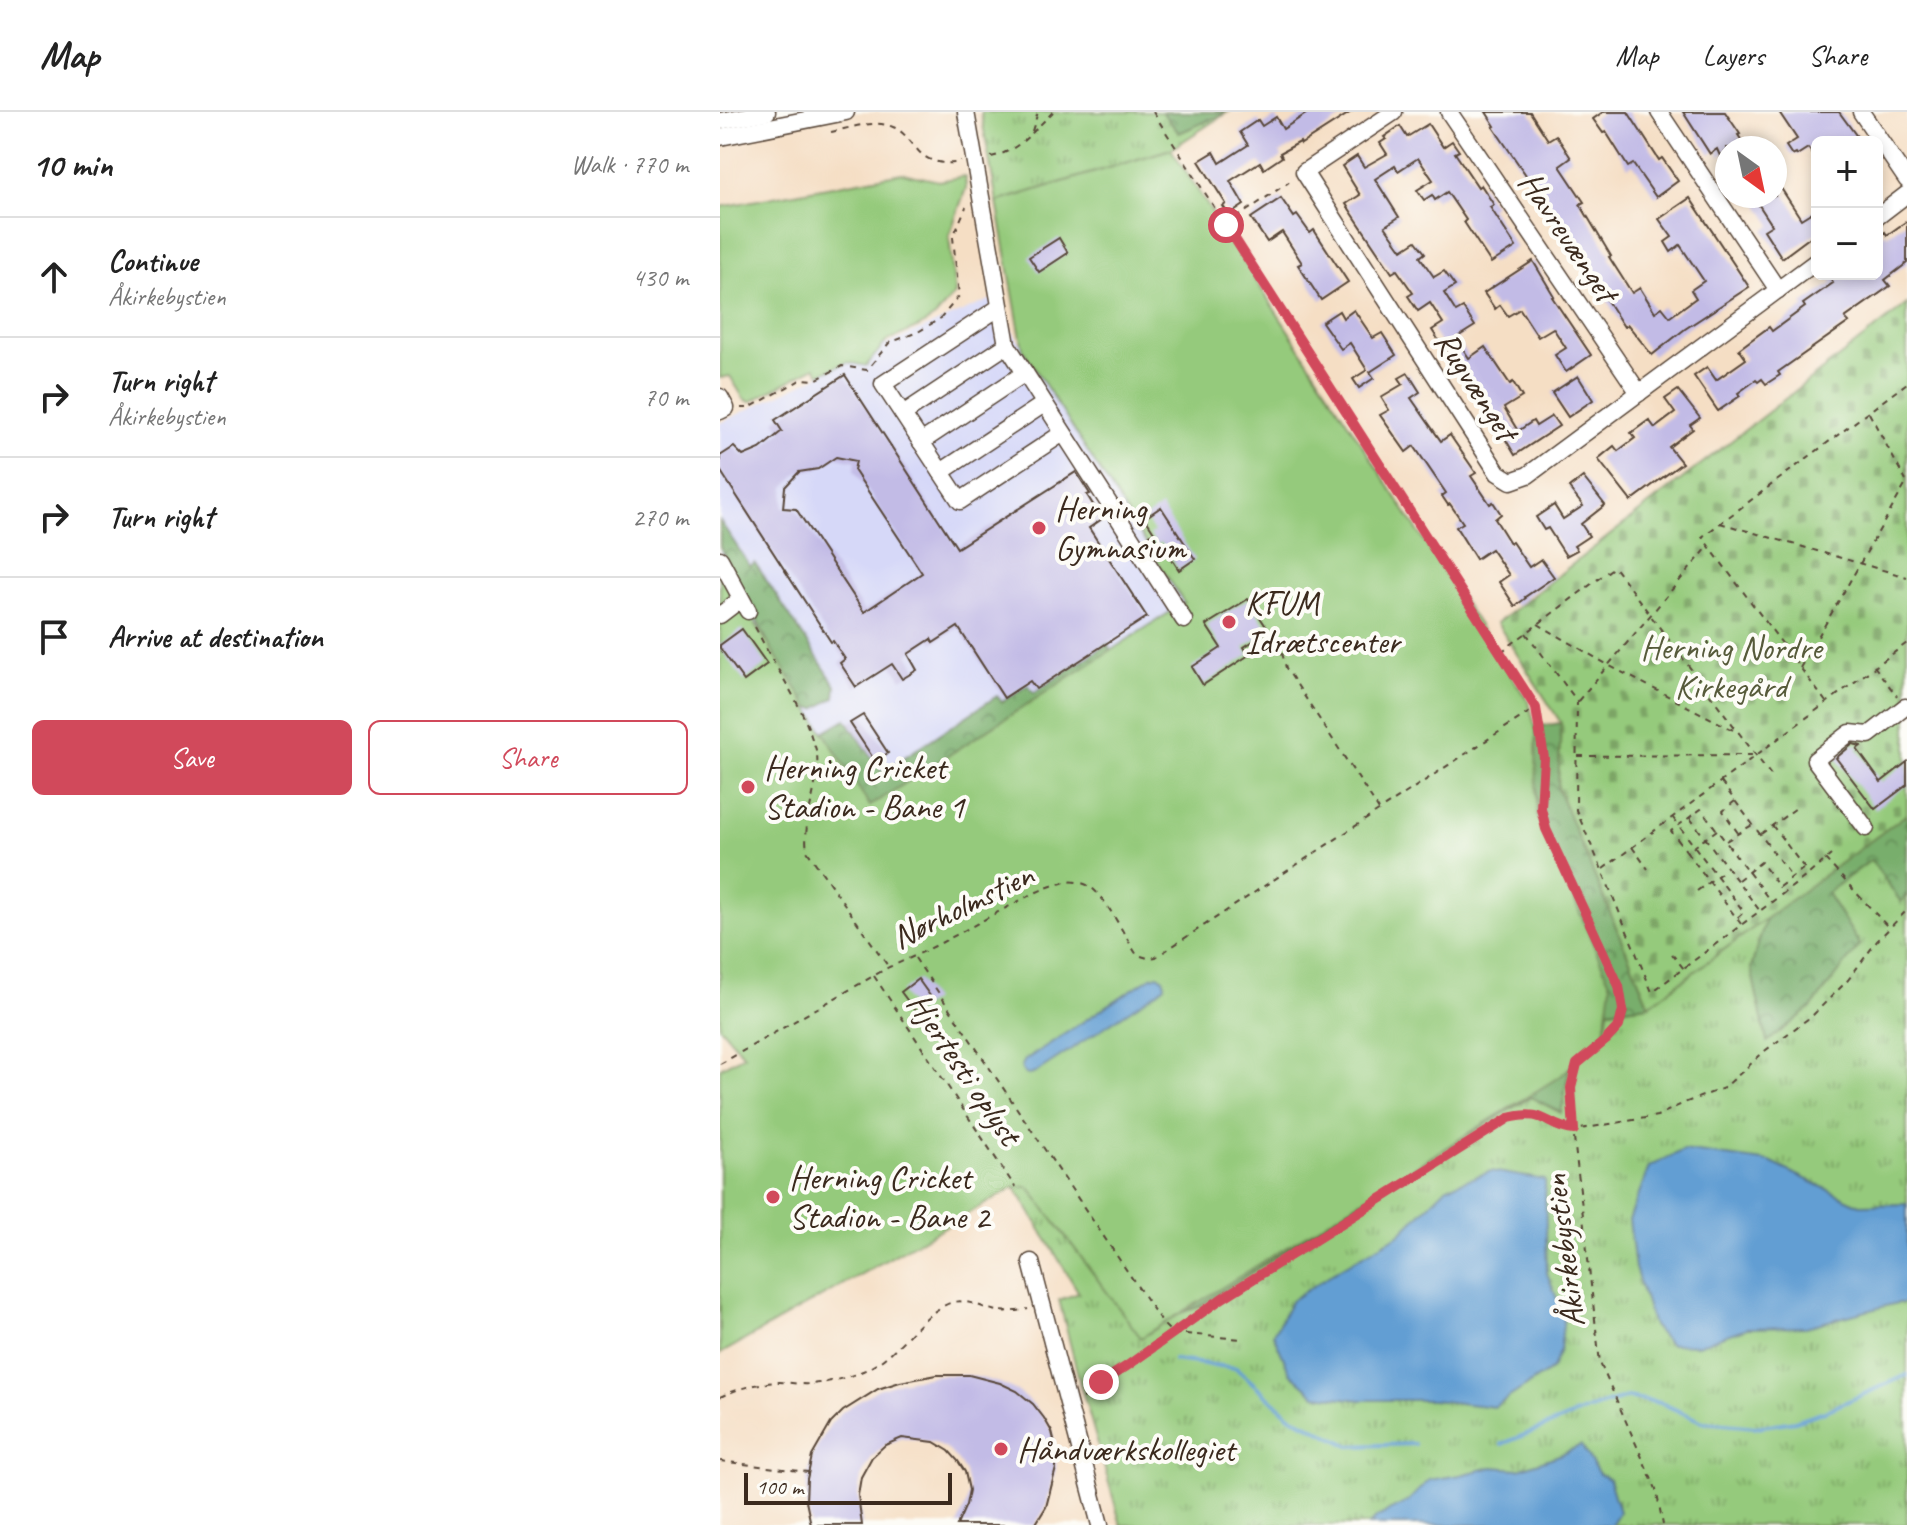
<!DOCTYPE html>
<meta charset="utf-8">
<style>
body{margin:0;font-family:Caveat,sans-serif;background:#f2f2f2;color:#222}
.controls{position:absolute;right:24px;top:24px;display:grid;overflow:hidden;border-radius:12px;box-shadow:0 4px 12px #0003}
.controls button{width:72px;height:72px;display:grid;place-items:center;padding:0;border:0;border-bottom:2px solid #e0e0e0;background:#fff;color:#222;font:40px sans-serif}
.compass{position:absolute;left:995px;top:24px;width:72px;height:72px;border-radius:50%;background:#fff;box-shadow:0 4px 12px #0003;rotate:147deg}
.scale{position:absolute;left:24px;bottom:20px;width:208px;box-sizing:border-box;padding-left:8px;border:4px solid #3b2a1e;border-top:0;font-size:22px;line-height:28px;white-space:nowrap;color:#3b2a1e;-webkit-text-stroke:6px #fdfcf7;paint-order:stroke}
.stop{position:absolute;width:24px;height:24px;margin:-18px;border:6px solid #d1495b;border-radius:50%;background:#fff}
.stop.end{background:#d1495b;border-color:#fff;box-shadow:0 2px 8px #0008}
.list{margin:0;padding:0;list-style:none}
h2{display:flex;justify-content:space-between;align-items:center;height:104px;margin:0;padding:0 32px;font-size:34px}
h2 small{font-size:26px;font-weight:400;color:#767676}
.list li{display:grid;grid-template-columns:52px 1fr auto;gap:24px;align-items:center;box-sizing:border-box;height:120px;padding:0 32px;border-top:2px solid #e0e0e0}
.list b{display:block;font-size:30px;white-space:nowrap}
.list p{margin:0;font-size:26px;white-space:nowrap;color:#767676}
.list em{font-size:26px;font-style:normal;color:#767676}
.actions{display:flex;gap:16px;padding:24px 32px}
.actions a{flex:1;padding:18px 0;border:2px solid #d1495b;border-radius:12px;text-align:center;font-size:28px;color:#d1495b}
.actions .main{background:#d1495b;color:#fff}
.icon{flex:none;width:44px;height:44px;fill:none;stroke:currentColor;stroke-width:2;stroke-linecap:round;stroke-linejoin:round}
.map{position:relative;flex:none;width:1187px;height:1413px;overflow:hidden}
header{display:flex;align-items:center;gap:48px;box-sizing:border-box;height:112px;padding:0 40px;background:#fff;border-bottom:2px solid #e0e0e0}
header strong{font-size:38px}
nav{display:flex;gap:44px;margin-inline-start:auto;font-size:28px}
main{display:flex}
aside{flex:1;background:#fff}
.map>svg:first-child{display:block}
.built{fill:#d6d8f8}
.grass{fill:url(#grass-tufts);stroke:#687a4d;stroke-width:2}
.forest{fill:url(#forest-crowns);stroke:#5a6c45;stroke-width:2}
.cemetery{fill:url(#cemetery-stones);stroke:#687a4d;stroke-width:2}
.garden{fill:#95ca7c;stroke:#687a4d;stroke-width:2}
.water{fill:#629ed3;stroke:#4e6478;stroke-width:2}
.lines{fill:none;stroke-linecap:round;stroke-linejoin:round}
.stream{stroke:#629ed3;stroke-width:4}
.building{fill:#c2bbe6;fill-rule:evenodd}
.minor-casing{stroke:#574537;stroke-width:19}
.path{stroke:#574537;stroke-width:2;stroke-dasharray:6 6;stroke-linecap:butt}
.minor{stroke:#fff;stroke-width:16}
.route{stroke:#d1495b;stroke-width:10}
.poi-dot{fill:#d1495b;stroke:#fdfcf7;stroke-width:3}
.labels{text-anchor:middle;stroke-width:8;stroke-linejoin:round;paint-order:stroke}
.street-label{font-size:34px;fill:#3b2a1e;stroke:#fdfcf7}
.poi-label{font-size:34px;fill:#3b2a1e;stroke:#fdfcf7;text-anchor:start}
.park-label{font-size:34px;fill:#565a3a;stroke:#fdfcf7}
</style>
<header>
<strong>Map</strong>
<nav><a>Map</a><a>Layers</a><a>Share</a></nav>
</header>
<main>
<aside>
<h2>10 min<small>Walk · 770 m</small></h2>
<ul class="list">
<li><svg class="icon" aria-label="ahead" viewBox="0 0 24 24"><path d="M12 20V5M6 11l6-6 6 6"/></svg><div><b>Continue</b><p>Åkirkebystien</p></div><em>430 m</em></li>
<li><svg class="icon" aria-label="right" viewBox="0 0 24 24"><path d="M7 20v-9h11M14 6l5 5-5 5"/></svg><div><b>Turn right</b><p>Åkirkebystien</p></div><em>70 m</em></li>
<li><svg class="icon" aria-label="right" viewBox="0 0 24 24"><path d="M7 20v-9h11M14 6l5 5-5 5"/></svg><div><b>Turn right</b></div><em>270 m</em></li>
<li><svg class="icon" aria-label="arrive" viewBox="0 0 24 24"><path d="M6 21V4h12l-3 4 3 4H6"/></svg><div><b>Arrive at destination</b></div></li>
</ul>
<div class="actions"><a class="main">Save</a><a>Share</a></div>
</aside>
<div class="map">
<svg width="1187" height="1413" viewBox="0 0 1187 1413">
<defs>
<pattern id="grass-tufts" width="24" height="20" patternUnits="userSpaceOnUse" patternTransform="scale(2)"><rect width="24" height="20" fill="#95ca7c"/><path d="M3 7l-1-3M5 7V3M7 7l1-3M15 17l-1-3M17 17v-4M19 17l1-3" fill="none" stroke="#7ba465"/></pattern>
<pattern id="forest-crowns" width="20" height="18" patternUnits="userSpaceOnUse" patternTransform="scale(2)"><rect width="20" height="18" fill="#78ae6c"/><path d="M2 6a3 3 0 1 1 6 0M12 15a3 3 0 1 1 6 0" fill="none" stroke="#648e58"/></pattern>
<pattern id="cemetery-stones" width="16" height="16" patternUnits="userSpaceOnUse" patternTransform="scale(2)"><rect width="16" height="16" fill="#95ca7c"/><path d="M2 7V4a2 2 0 0 1 4 0v3zM10 15v-3a2 2 0 0 1 4 0v3z" fill="#7ba465"/></pattern>
</defs>
<rect width="100%" height="100%" fill="#fdfcf7"/>
<filter id="ink" filterUnits="userSpaceOnUse"><feTurbulence type="fractalNoise" baseFrequency=".0125" numOctaves="2"/><feDisplacementMap in="SourceGraphic" scale="16" xChannelSelector="R" yChannelSelector="G"/><feConvolveMatrix kernelMatrix="1 2 1 2 8 2 1 2 1" color-interpolation-filters="sRGB"/></filter>
<filter id="wash" filterUnits="userSpaceOnUse"><feTurbulence type="fractalNoise" baseFrequency=".006" numOctaves="4" result="noise"/><feDisplacementMap in="SourceGraphic" scale="32" xChannelSelector="R" yChannelSelector="G"/><feGaussianBlur stdDeviation="1.8" result="paint"/><feColorMatrix in="noise" values="0 0 0 0 0 0 0 0 0 0 0 0 0 0 0 0 0 1.4 0 .05"/><feComposite in="paint" operator="in"/></filter>
<g filter="url(#wash)">
<rect width="100%" height="100%" fill="#f5dec4"/>
<!-- built -->
<path class="built" d="M272 187 465 491 150 694 0 455V311L127 250Z"/>
<!-- grass -->
<g class="grass">
<path d="M262 0H508L451 37 277 90 261 2Z"/>
<path d="M1187 702V1413H401L359 1267 339 1188 359 1181 295 1075H309L421 1225 461 1201 478 1195 692 1057 811 984 850 951 888 898 929 893Z"/>
</g>
<!-- forest -->
<g class="forest">
<path d="M442 0H504L503 2 459 21Z"/>
<path d="M0 409 30 454 35 451 116 574 115 585 96 597 84 594 60 554 0 435Z"/>
<path d="M388 532 390 539 150 694 103 625 104 620 126 607 162 660 277 584 282 590 308 573 314 581Z"/>
<path d="M841 611 838 677 929 893 888 898 885 919 850 951 841 1001 811 985 692 1057 478 1195 461 1201 748 675 800 617Z"/>
<path d="M1187 700V782L1181 790 1151 748 1107 781 1140 833 1091 896 1047 930 1031 856 1046 806Z"/>
</g>
<!-- cemetery -->
<path class="cemetery" d="M1187 192V702L929 893 838 677 841 611 777 511Z"/>
<!-- garden -->
<g class="garden">
<path d="M451 37 809 591 816 618 817 703 891 873 885 919 842 963 421 1226 309 1075H295L0 1242V956L24 943 0 915V455L150 694 464 491 303 238 277 90Z"/>
<path d="M182 61 219 69 245 64 246 76 229 124 235 182 215 205 199 215 167 229 146 254 127 250 100 262 95 255 30 290 24 287 10 264 0 266V95Z"/>
</g>
<!-- water -->
<g class="water">
<path d="M438 863C443 865 445 868 445 874L439 879 315 961C309 964 306 964 302 958V953L305 948 431 865Z"/>
<path d="M963 1038 1050 1050 1140 1093 1187 1092V1191H1177L1086 1215 1027 1216 978 1233 949 1232 933 1214 915 1156 909 1108 929 1055Z"/>
<path d="M771 1059 825 1068 827 1161 844 1205 840 1238 832 1257 774 1295 712 1288H641L595 1283 570 1261 553 1222 572 1188 619 1157 680 1122 727 1075Z"/>
<path d="M861 1333 879 1362 889 1367 899 1400 891 1413H649L657 1405 687 1390 709 1368 740 1363 772 1355 799 1357 845 1341Z"/>
</g>
<g class="lines">
<!-- stream -->
<g class="stream">
<path d="M454 1248 516 1256 570 1304 630 1334 695 1332"/>
<path d="M782 1332 869 1297 907 1285 941 1291 983 1310 1036 1315 1075 1309 1108 1298 1187 1263"/>
</g>
</g>
<g id="blocks">
<!-- building -->
<g class="building">
<path d="M589 0H631L581 32 580 30 560 41 562 45 544 57 540 50 510 69 524 93 509 103 503 94 506 92 479 49 494 40 500 51 528 33 520 20 538 8 542 14 556 5 563 17Z"/>
<path d="M766 0H810L828 28 836 23 851 46 840 54 864 90 860 92 891 144 889 145 912 181 920 176 935 200 942 195 950 205 976 186 971 178 984 169 960 133 951 140 945 130 952 125 939 107 970 86 1029 175 965 217 932 243 908 213 904 215 833 105 831 106 810 69 773 15 775 14Z"/>
<path d="M883 0H908L939 48 942 46 958 69 936 85 913 52 908 55 886 20 883 21 873 7Z"/>
<path d="M963 0H1005L1020 22 1018 23 1022 29 1011 36H1007V39L1000 44 997 37 990 42Z"/>
<path d="M1059 0H1119L1141 30H1097V48L1088 36 1077 43 1076 41 1072 43 1066 34 1077 27Z"/>
<path d="M708 12 723 35 732 29 739 39 735 41 758 75 761 73 774 93 770 95 796 135 771 151 744 110 746 108 727 80 715 88 712 83 704 88 697 78 713 68 698 46 678 59 675 54 655 67 679 105 665 114 682 138 696 129 705 141 700 145 714 165 724 159 735 174 724 181 736 200 743 196 755 214 736 226 749 246 765 235 790 272 793 270 802 285 784 296 798 319 813 309 816 314 832 304 839 314 795 343 750 268 746 271 712 218 723 211 710 191 698 199 688 184 693 181 677 158 672 161 626 92 640 83 622 54 637 44 644 55 667 42 660 31 666 27 664 25 680 14 687 25Z"/>
<path d="M1055 67 1081 107 1097 97V120L1062 146 1044 118 1052 113 1033 84H1055Z"/>
<path d="M561 86 574 105 577 103 590 121 594 118 628 170 601 188 578 153 582 151 562 120 547 130 531 106Z"/>
<path d="M1187 109V151L1165 168 1170 174 1125 206 1129 210 1058 260 1060 263 1046 272 1042 267 1038 270 1036 268 1018 281 1020 284 998 299 974 264 987 255 996 268 1026 247 1019 237 1049 215 1052 219 1085 195 1083 192 1113 171 1110 167 1117 162H1157V126L1165 120 1167 123Z"/>
<path d="M339 126 348 141 319 160 309 145Z"/>
<path d="M813 149 834 184 832 185 871 243 846 260 835 243 846 236 833 216 818 225 800 197 788 204 780 193 775 197 764 181Z"/>
<path d="M634 198 653 226 662 221 676 243 650 260 654 266 639 276 633 267 647 258 630 231 621 237 602 210 619 199 623 206Z"/>
<path d="M688 261 700 280 691 286 721 329 730 323 734 329 756 361 751 364 770 392 773 390 781 402 775 407 790 431 792 430 809 455 821 447 834 465 805 485 806 486 795 494 779 470 789 463 771 437 756 447 736 415 743 411 730 392 728 393 722 384 726 381 694 334 686 340 660 303 669 298 661 285 683 272 679 266Z"/>
<path d="M125 263 237 436 356 360 370 382 367 383 382 407 369 416 427 505 316 577 310 569 284 586 238 515 213 531 211 527 188 542 197 558 182 567 172 552 136 575 120 551 125 547 113 529 111 530 0 358V344L14 335 23 344 40 337 62 319 55 308ZM116 345 136 349 134 358 202 461 144 500 76 397 63 396 65 375 79 360 98 357Z"/>
<path d="M858 264 873 288 848 305 832 281Z"/>
<path d="M958 278 980 306 970 313 973 317 949 335 962 351 911 389 878 347 894 334 898 339 915 326 911 321 929 308 935 316 955 301 945 287Z"/>
<path d="M863 365 885 393 861 412 869 424 854 434 857 438 846 444 828 416 824 418 816 405 834 393 843 407 863 394 849 376Z"/>
<path d="M441 395 475 447 459 458 441 430 436 433 430 423 434 420 425 406Z"/>
<path d="M528 487 549 519 524 535 529 543 483 573 472 555 501 536 486 513Z"/>
<path d="M22 517 47 552 24 569 0 536V533Z"/>
<path d="M143 603 168 641 155 649 130 611Z"/>
<path d="M1133 632 1141 634 1137 637 1161 670 1187 650V673L1155 697 1116 646Z"/>
<path d="M198 867 213 888 196 900 181 880Z"/>
<path d="M217 1263H249L280 1271 297 1279 313 1292 324 1306 332 1320 336 1336V1356L326 1395 315 1413H237L246 1393 249 1378 245 1360 238 1349 229 1339 214 1330 182 1326 165 1333 152 1345 141 1365 138 1383 142 1413H91L86 1389 87 1367 92 1344 111 1311 123 1299 158 1277 180 1270Z"/>
</g>
</g>
</g>
<g filter="url(#ink)">
<use href="#blocks" fill-opacity="0" stroke="#574537" stroke-width="2"/>
<g class="lines">
<defs>
<g id="minor">
<path d="M246 0 287 233 464 508"/>
<path d="M674 0 584 60 778 361 791 369 808 363 1097 149"/>
<path d="M729 0 919 281"/>
<path d="M939 0 1058 178"/>
<path d="M1141 0 1187 68"/>
<path d="M0 9 47 0"/>
<path d="M0 25 126 0"/>
<path d="M1157 105 1187 82"/>
<path d="M280 195 163 272 240 389 343 321"/>
<path d="M0 285 6 296 0 299"/>
<path d="M183 302 287 233"/>
<path d="M201 330 305 261"/>
<path d="M221 360 324 292"/>
<path d="M0 447 28 499"/>
<path d="M0 503 21 487"/>
<path d="M1146 716 1095 648 1130 621 1149 623 1185 595"/>
<path d="M311 1150 380 1413"/>
</g>
</defs>
<!-- minor casing -->
<use href="#minor" class="minor-casing"/>
<!-- path -->
<g class="path">
<path d="M433 0 816 596 824 646 821 696 826 717 899 874C906 912 901 915 872 939 868 943 860 947 857 952 848 966 852 993 852 1009L880 1251 936 1377 943 1413"/>
<path d="M312 19 318 0"/>
<path d="M111 20C130 16 155 7 173 15 183 19 189 28 196 36 207 51 224 53 241 50"/>
<path d="M271 45C299 39 313 19 333 0"/>
<path d="M506 113 569 70"/>
<path d="M21 296H29L82 267 95 268 122 254 147 258 169 231 198 220 221 206 239 184 233 125 246 95"/>
<path d="M1149 301 1186 369"/>
<path d="M1000 411 1187 465"/>
<path d="M818 512 888 553 1019 621"/>
<path d="M35 515C41 526 46 537 52 547 67 573 82 596 91 624 93 630 96 636 97 642 100 676 82 706 87 739L168 854"/>
<path d="M806 521 857 589 856 698 882 758 932 880 1089 762 1111 743"/>
<path d="M559 529 566 556 659 698"/>
<path d="M781 540 894 455 1053 666"/>
<path d="M1154 554 1177 584"/>
<path d="M1080 556 1187 370"/>
<path d="M858 589 988 435"/>
<path d="M1106 590 982 425 1187 271"/>
<path d="M858 644 1032 643"/>
<path d="M1001 670 1072 765"/>
<path d="M1015 689 1003 699 1018 721"/>
<path d="M953 706 1024 800 1017 806"/>
<path d="M970 706 1040 799"/>
<path d="M1052 713 1088 761"/>
<path d="M997 718 967 740 951 719 981 697 1051 790"/>
<path d="M1041 722 1076 696"/>
<path d="M1006 729 1032 713"/>
<path d="M912 735 928 757"/>
<path d="M967 740 1021 812"/>
<path d="M1105 747 1168 815"/>
<path d="M883 757 1187 531"/>
<path d="M1018 768 1041 750 1059 775 1084 756"/>
<path d="M977 779 1005 758"/>
<path d="M952 842 964 857"/>
<path d="M195 846 443 1212 452 1221 523 1227"/>
<path d="M154 864 295 1075"/>
<path d="M0 952 169 855C207 840 243 819 280 799 300 789 320 776 342 771 352 768 364 770 372 776 388 789 405 825 417 843L428 846 436 845 814 597"/>
<path d="M0 1285C19 1276 38 1271 59 1270 69 1270 80 1273 90 1272 107 1271 127 1266 143 1259 178 1245 198 1203 230 1191 246 1185 263 1197 278 1199 288 1200 299 1199 308 1197"/>
<path d="M363 1287C371 1270 396 1262 411 1251 532 1162 662 1086 789 1006 798 1003 807 1000 816 1003 830 1006 839 1017 854 1018L937 1004 964 991 1004 976 1046 938 1093 903 1128 868 1157 829 1187 798"/>
<path d="M0 1349 88 1360"/>
</g>
<!-- minor -->
<use href="#minor" class="minor"/>
</g>
</g>
<g class="lines" filter="url(#ink)">
<!-- route -->
<path class="route" d="M381 1270 407 1254 501 1187 789 1006C826 996 825 1015 854 1018L851 976 857 952 886 928 899 914 903 898 899 874 826 717 821 696 824 646 816 596 506 113"/>
</g>
<!-- markers -->
<g class="poi-dot">
<circle cx="319" cy="416" r="8"/>
<circle cx="509" cy="510" r="8"/>
<circle cx="28" cy="675" r="8"/>
<circle cx="53" cy="1085" r="8"/>
<circle cx="281" cy="1337" r="8"/>
</g>
<g class="labels">
<!-- street labels -->
<g class="street-label">
<text transform="translate(849 124) rotate(56)" y="12">Havrevænget</text>
<text transform="translate(757 273) rotate(57)" y="12">Rugvænget</text>
<text transform="translate(242 793) rotate(-26)" y="12">Nørholmstien</text>
<text transform="translate(245 956) rotate(56)" y="12">Hjertesti oplyst</text>
<text transform="translate(843 1139) rotate(-97)" y="12">Åkirkebystien</text>
</g>
<!-- poi labels -->
<g class="poi-label">
<text x="335" y="408">Herning<tspan x="335" dy="39">Gymnasium</tspan></text>
<text x="525" y="502">KFUM<tspan x="525" dy="39">Idrætscenter</tspan></text>
<text x="44" y="667">Herning Cricket<tspan x="44" dy="39">Stadion - Bane 1</tspan></text>
<text x="69" y="1077">Herning Cricket<tspan x="69" dy="39">Stadion - Bane 2</tspan></text>
<text x="297" y="1349">Håndværkskollegiet</text>
</g>
<!-- park labels -->
<g class="park-label">
<text x="1011" y="547">Herning Nordre<tspan x="1011" dy="39">Kirkegård</tspan></text>
</g>
</g>
</svg>
<div class="controls">
<button>+</button>
<button>−</button>
</div>
<svg class="compass" viewBox="-18 -18 36 36"><path d="M0-13l5 13h-10z" fill="#e53935"/><path d="M0 13l5-13h-10z" fill="#767676"/></svg>
<div class="scale">100 m</div>
<div class="stop" style="left:506px;top:113px"></div>
<div class="stop end" style="left:381px;top:1270px"></div>
</div>
</main>
